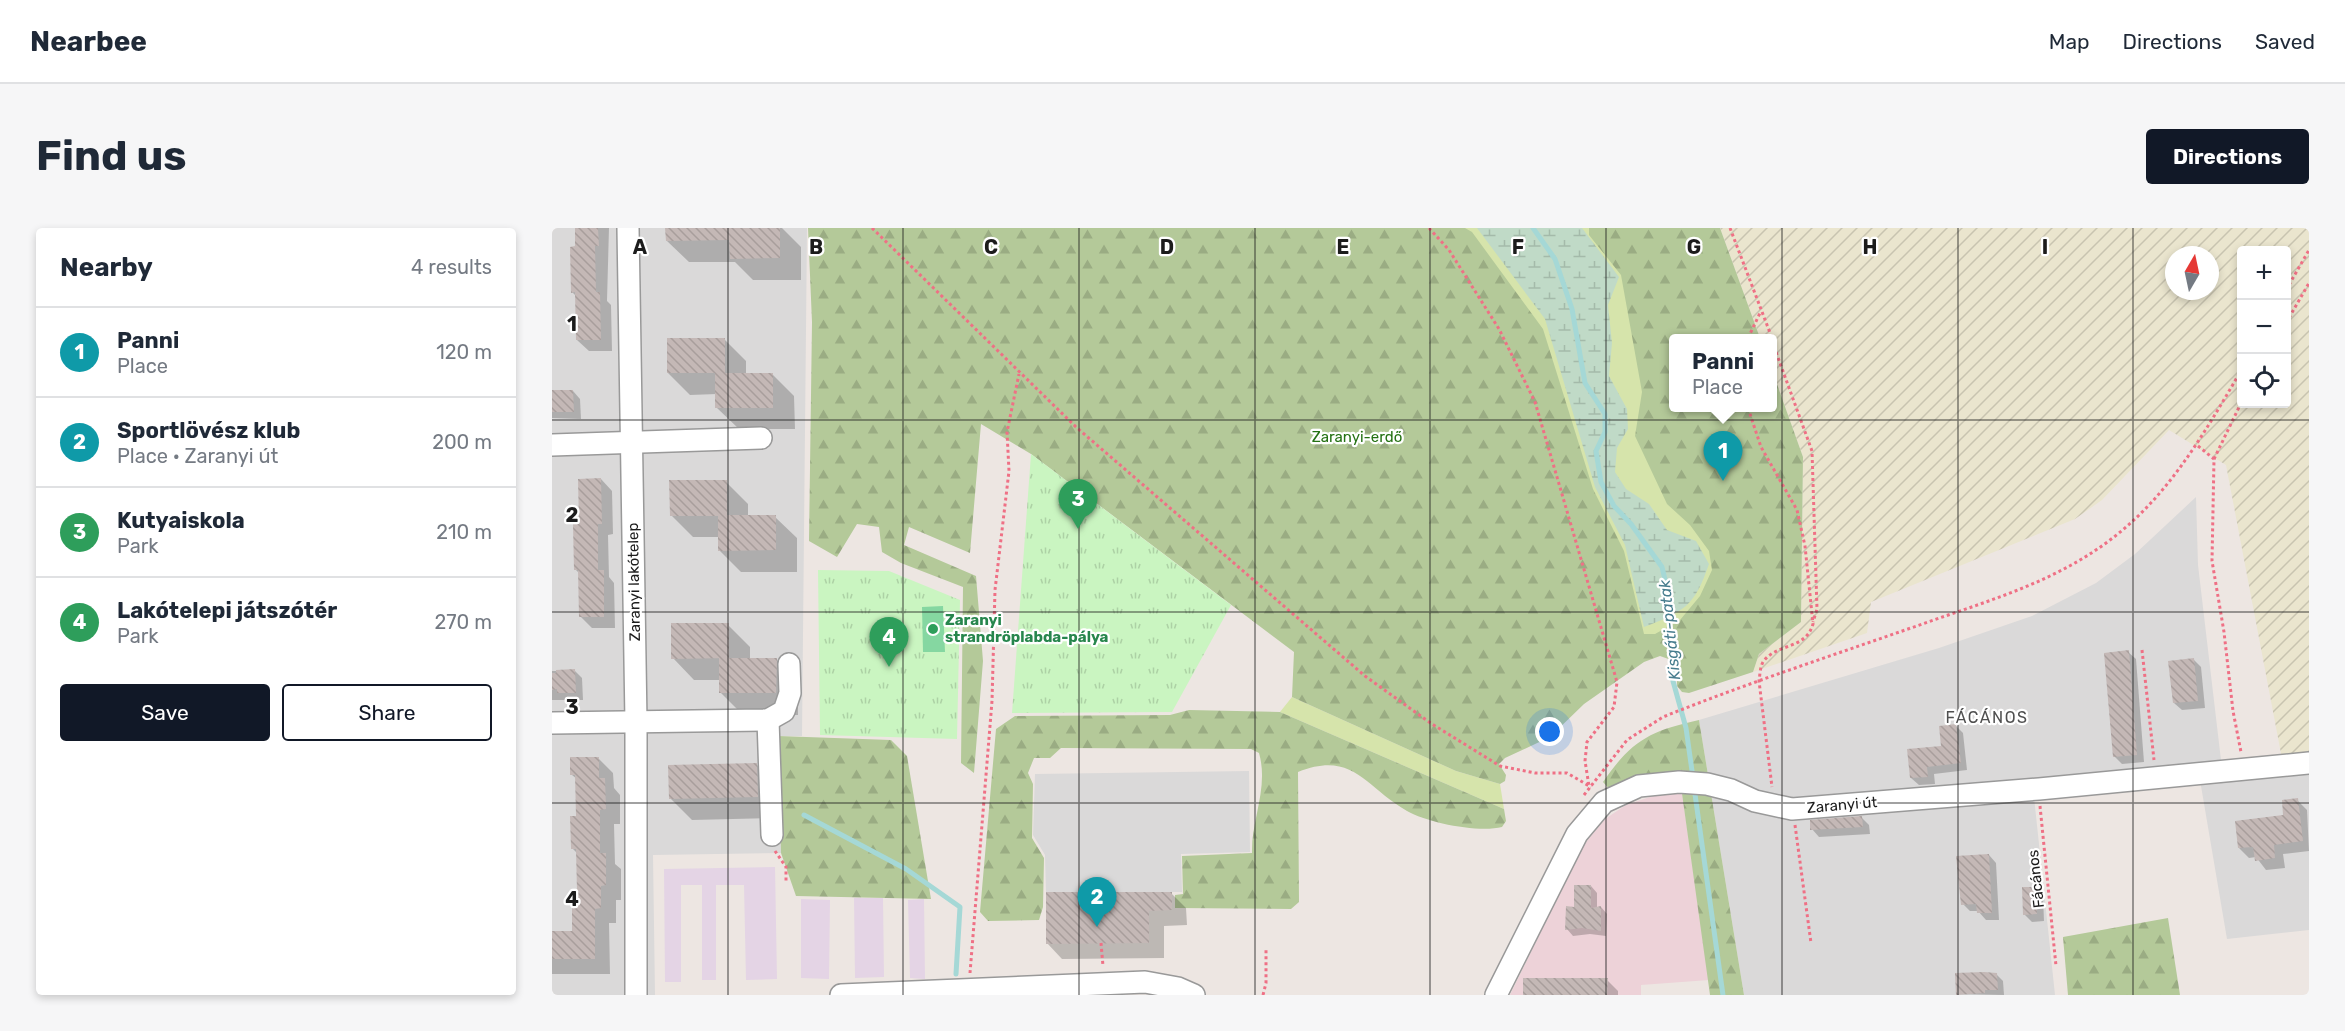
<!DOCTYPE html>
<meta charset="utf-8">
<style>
body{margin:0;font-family:Rubik,sans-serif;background:#f6f6f7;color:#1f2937}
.controls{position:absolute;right:18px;top:18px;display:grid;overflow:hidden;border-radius:6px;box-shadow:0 3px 9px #0003}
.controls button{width:54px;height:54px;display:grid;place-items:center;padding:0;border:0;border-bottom:2px solid #e0e1e3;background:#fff;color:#1f2937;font:30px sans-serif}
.compass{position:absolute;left:1613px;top:18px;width:54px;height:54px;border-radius:50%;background:#fff;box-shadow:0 3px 9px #0003;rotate:9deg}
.you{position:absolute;left:998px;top:504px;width:21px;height:21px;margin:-15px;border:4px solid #fff;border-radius:50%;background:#1a73e8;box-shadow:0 0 0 9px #1a73e833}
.badge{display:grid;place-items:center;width:39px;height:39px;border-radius:50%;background:#111827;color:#fff;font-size:20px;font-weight:700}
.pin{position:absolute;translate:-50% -50px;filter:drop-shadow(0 2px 3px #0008)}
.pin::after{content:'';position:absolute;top:32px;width:21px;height:18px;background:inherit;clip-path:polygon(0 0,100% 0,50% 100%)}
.popup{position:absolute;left:1117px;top:106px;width:108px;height:78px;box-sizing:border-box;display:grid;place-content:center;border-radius:6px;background:#fff;filter:drop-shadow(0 2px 4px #0005);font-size:20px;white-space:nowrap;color:#747a83}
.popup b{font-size:22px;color:#1f2937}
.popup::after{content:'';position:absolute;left:50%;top:100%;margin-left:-12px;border:12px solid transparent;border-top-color:#fff}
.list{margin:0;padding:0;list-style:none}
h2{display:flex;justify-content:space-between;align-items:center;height:78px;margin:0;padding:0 24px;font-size:26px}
h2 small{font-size:20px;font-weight:400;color:#747a83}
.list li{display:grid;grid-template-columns:39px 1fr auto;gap:18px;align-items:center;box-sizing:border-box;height:90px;padding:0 24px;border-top:2px solid #e0e1e3}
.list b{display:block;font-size:22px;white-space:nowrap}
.list p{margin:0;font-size:20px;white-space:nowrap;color:#747a83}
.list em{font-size:20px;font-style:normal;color:#747a83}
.actions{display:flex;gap:12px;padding:18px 24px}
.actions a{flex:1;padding:14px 0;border:2px solid #111827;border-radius:6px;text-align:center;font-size:21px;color:#111827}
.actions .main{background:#111827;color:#fff}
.icon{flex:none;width:33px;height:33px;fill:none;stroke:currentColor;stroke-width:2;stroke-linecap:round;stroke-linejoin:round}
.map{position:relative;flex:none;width:1757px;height:767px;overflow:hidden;border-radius:6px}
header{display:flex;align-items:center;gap:36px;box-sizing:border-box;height:84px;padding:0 30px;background:#fff;border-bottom:2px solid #e0e1e3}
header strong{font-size:28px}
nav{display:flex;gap:33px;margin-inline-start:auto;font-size:21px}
.intro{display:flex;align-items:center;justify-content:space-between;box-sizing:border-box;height:144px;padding:0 36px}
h1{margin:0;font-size:42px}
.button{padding:15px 27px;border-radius:6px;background:#111827;color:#fff;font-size:21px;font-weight:700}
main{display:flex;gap:36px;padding:0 36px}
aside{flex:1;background:#fff;border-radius:6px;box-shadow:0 3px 9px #0003}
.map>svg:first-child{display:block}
.residential{fill:#dad9d9}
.commercial{fill:#edd2d8}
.industrial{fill:#e4d4e5}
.farmland{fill:url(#farmland-furrows);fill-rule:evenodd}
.grass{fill:#d6e4ab}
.forest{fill:url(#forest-firs)}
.wetland{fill:url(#wetland-marsh)}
.park{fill:url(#park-tufts)}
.pitch{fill:#85d7a1}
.shadow{fill:#0003}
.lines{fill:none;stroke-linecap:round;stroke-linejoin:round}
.stream{stroke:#a5d8d6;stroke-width:5}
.building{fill:url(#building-back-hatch)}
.minor-casing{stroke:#999;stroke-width:24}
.path{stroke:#ef7085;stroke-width:3;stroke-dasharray:3 3;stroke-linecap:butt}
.minor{stroke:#fff;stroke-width:21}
.grid{fill:none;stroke:#1c1c1c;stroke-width:1.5;stroke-opacity:0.55}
.leisure-dot{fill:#2e9e5b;stroke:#fff;stroke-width:2}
.labels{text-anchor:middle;stroke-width:4.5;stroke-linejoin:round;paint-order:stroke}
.park-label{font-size:15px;fill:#247113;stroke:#fff}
.street-label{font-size:15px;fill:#1c1c1c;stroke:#fff}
.leisure-label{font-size:15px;font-weight:bold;fill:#27864d;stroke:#fff;text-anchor:start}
.water-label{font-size:16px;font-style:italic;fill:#477d8e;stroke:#fff}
.neighbourhood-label{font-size:16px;letter-spacing:1.5px;fill:#4f4f4f;stroke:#fff}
.grid-label{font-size:20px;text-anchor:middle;font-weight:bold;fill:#1c1c1c;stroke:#fff;stroke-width:4.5;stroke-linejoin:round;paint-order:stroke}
</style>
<header>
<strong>Nearbee</strong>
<nav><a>Map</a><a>Directions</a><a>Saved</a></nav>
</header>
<div class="intro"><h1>Find us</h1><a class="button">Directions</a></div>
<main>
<aside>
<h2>Nearby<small>4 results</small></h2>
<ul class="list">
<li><span class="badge" style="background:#0f9aa8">1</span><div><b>Panni</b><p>Place</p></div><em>120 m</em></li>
<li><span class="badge" style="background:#0f9aa8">2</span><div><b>Sportlövész klub</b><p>Place · Zaranyi út</p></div><em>200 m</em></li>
<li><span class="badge" style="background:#2e9e5b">3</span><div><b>Kutyaiskola</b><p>Park</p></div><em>210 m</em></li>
<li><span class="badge" style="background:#2e9e5b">4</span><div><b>Lakótelepi játszótér</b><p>Park</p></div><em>270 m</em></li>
</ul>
<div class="actions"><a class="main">Save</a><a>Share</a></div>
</aside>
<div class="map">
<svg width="1757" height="767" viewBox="0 0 1757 767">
<defs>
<pattern id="farmland-furrows" width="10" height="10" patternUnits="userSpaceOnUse" patternTransform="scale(1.5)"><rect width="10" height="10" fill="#eae5ce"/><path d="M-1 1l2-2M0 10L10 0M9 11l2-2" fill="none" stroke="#c8c4b0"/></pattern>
<pattern id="forest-firs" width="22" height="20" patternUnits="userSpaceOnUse" patternTransform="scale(1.5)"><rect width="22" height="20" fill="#b4c999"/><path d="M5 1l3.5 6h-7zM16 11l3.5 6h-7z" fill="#9aac83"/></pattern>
<pattern id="wetland-marsh" width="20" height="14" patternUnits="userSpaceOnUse" patternTransform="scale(1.5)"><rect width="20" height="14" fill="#c0dac7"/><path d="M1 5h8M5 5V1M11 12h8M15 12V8" fill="none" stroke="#a4baaa"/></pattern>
<pattern id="park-tufts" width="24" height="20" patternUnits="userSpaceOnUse" patternTransform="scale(1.5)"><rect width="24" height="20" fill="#caf5c1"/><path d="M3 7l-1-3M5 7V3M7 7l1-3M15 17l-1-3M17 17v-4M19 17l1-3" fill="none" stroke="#add1a5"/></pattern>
<pattern id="building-back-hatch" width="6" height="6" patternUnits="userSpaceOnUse" patternTransform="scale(1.5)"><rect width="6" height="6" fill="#c4b8b6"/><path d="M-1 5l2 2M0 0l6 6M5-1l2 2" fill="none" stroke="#a89e9c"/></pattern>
</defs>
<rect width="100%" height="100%" fill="#ede6e2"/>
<!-- residential -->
<g class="residential">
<path d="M0 0H255L250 508H226L229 625 101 627 103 767H0Z"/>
<path d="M1644 269 1646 337 1671 549 1757 541V702L1675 711 1648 552 1482 569 1503 767H1192L1147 492 1387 420 1480 388 1544 355 1583 326Z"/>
<path d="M697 543 698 624 629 626 630 664H494L493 627 481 607 483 546Z"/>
</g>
<!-- commercial -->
<path class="commercial" d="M1130 565 1157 752 1089 757V767H958L1030 619 1053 591 1074 577 1101 568Z"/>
<!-- industrial -->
<g class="industrial">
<path d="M223 639 225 751 194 752 192 657H164V752H150V657H129V754H113L112 641Z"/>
<path d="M302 670H331L332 749 303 750Z"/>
<path d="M249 671 278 672 277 751 249 750Z"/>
<path d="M372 671 373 751 358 750 356 672Z"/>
</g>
<!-- farmland -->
<path class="farmland" d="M1168 0H1757V534L1731 536 1674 237 1617 202 1550 272 1523 291 1319 374 1315 405 1201 444 1207 426 1249 394 1251 229 1221 145 1220 110H1208ZM1690 22H1734V176H1690ZM1622 27H1658V63H1622Z"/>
<!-- grass -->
<g class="grass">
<path d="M897 0H1045L1076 44 1142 291 1168 342 1131 398 1086 416Z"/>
<path d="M740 469 904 543 948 556 952 581 728 484Z"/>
</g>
<!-- forest -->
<g class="forest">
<path d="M256 0H913L920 4 991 101 1041 261 1072 323 1092 406H1103L1128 392 1148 368 1160 342 1157 323 1138 297 1115 276 1083 208 1090 164 1069 47 1037 7V0H1168L1208 110H1122V180H1220L1221 145 1251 229 1249 394 1207 426 1201 444 1137 465 1130 464 1125 458V434L1108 428 1092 434 1032 476 998 509 953 530 947 536 954 547 953 553 948 556 904 543 740 469 742 424 479 226 429 196 418 325 357 299 352 317 424 348 431 433 422 545 409 535 411 359 349 335 330 324 327 299 305 296 285 329 257 313 260 94Z"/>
<path d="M637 482 728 484 952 581 954 593 950 599C927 605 876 595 855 583 813 559 801 522 746 544L747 674 739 681 623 680V667L631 666 630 628 700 625C699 592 717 560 707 525L699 521 509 520 498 530H482L476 545 481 556 480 610 492 630 491 679 487 692 436 693 428 684 444 501 463 488 618 487Z"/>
<path d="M1147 492 1192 767H1158L1127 544 1086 551 1059 563 1051 554C1080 512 1098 503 1147 492Z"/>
<path d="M226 508 339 512 355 528 379 671 244 668 229 625Z"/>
<path d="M1616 690 1628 767H1516L1511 709Z"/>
</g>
<!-- wetland -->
<path class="wetland" d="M925 0H1030L1067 49 1056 77 1060 115 1057 148 1075 181 1076 201 1065 220 1063 244 1074 261 1097 276 1115 302 1144 313 1157 336C1142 379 1133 383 1092 399L1073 317 1043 259 993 91Z"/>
<!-- park -->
<g class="park">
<path d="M479 226 679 377 620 484 460 485Z"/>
<path d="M266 342 337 343 408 372 405 511 268 507Z"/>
</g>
<!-- pitch -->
<path class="pitch" d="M391 378 393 424H371L370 379Z"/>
<!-- shadow -->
<g class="shadow">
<path d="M24 0H57L55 73 59 77 60 123H37L25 112 24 68 20 64Z"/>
<path d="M115 0H230L249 19V52H201L183 34H137L115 13Z"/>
<path d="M172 111 194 133V146H220L242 168 243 201H187L165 180V166L138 167 116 145Z"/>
<path d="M0 163H21L28 171 29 191 0 190Z"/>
<path d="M49 251 60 263 61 306 56 307 57 349 62 355 63 400H40L28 388V346L23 341 28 298Z"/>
<path d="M174 254 196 276V289H223L245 310V344H189L167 322V309H141L119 287Z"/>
<path d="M176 397 198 419V432L224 431 246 453V487H191L169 465V452H142L121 430Z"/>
<path d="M1576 424 1584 431 1592 534 1570 536 1562 528Z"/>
<path d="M1641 431 1649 439 1653 480 1630 482 1622 475Z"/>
<path d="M0 443H23L30 450 31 472H0Z"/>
<path d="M1403 497 1411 505 1415 542 1382 546 1383 556 1367 557 1359 550 1391 519Z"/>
<path d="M46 530 61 545 62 560 68 567V596H62L63 636 69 641V672H64V695H57L58 746H0V705H22L27 666 26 626 20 620 25 590V551L20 547Z"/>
<path d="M204 536 226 558 227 590 140 592 118 570Z"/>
<path d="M1745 572 1755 582 1757 623 1731 626 1733 640 1714 642 1704 629 1697 630 1687 620 1733 588Z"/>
<path d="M1310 590 1317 597 1318 606 1267 609 1260 601Z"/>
<path d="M1437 627 1444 635 1447 692H1434L1426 683H1418L1411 676Z"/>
<path d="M1039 658 1045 665V680L1049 679 1055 686 1054 708 1038 706 1021 708 1015 701Z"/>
<path d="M1484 660 1491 668 1492 693 1480 694 1472 686Z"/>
<path d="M619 665 634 680 635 697 612 698V730L510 731 495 715Z"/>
<path d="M1445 747 1451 753 1452 767 1405 766Z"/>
<path d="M972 751 1055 752 1066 763V767H972Z"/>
</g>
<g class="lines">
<!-- stream -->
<g class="stream">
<path d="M981 0 1003 31 1020 81 1033 155 1053 186V204L1044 223 1049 254 1062 278 1079 296 1110 339 1115 360 1121 453 1134 500 1141 550"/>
<path d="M1142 559 1171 767"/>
<path d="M252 587 354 641 408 679 404 746"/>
</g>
</g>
<!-- building -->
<g class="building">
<path d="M23 0H46L47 18H43L44 64H48L49 112H24L23 64 19 65 18 19 23 18Z"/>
<path d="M113 0H228V30L178 31 177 12 114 13Z"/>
<rect x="115" y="110" width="58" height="35"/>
<rect x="163" y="145" width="58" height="35"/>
<path d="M0 162H21L22 184H0Z"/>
<path d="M49 250 50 296H46V342H52V389H27L26 342H22L21 296H27L26 251Z"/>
<path d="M117 252H175V287H224V322L166 323V288H118Z"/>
<path d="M119 395H177V430L119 431Z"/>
<path d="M1577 422 1585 527 1561 529 1552 425Z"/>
<path d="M167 430H225L224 465H167Z"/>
<path d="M1642 430 1646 473 1621 475 1616 433Z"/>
<path d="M23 441 24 465H5V461L0 462V445H4V442Z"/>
<path d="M1404 496 1409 535 1375 539 1376 549 1358 550 1355 521 1389 518 1387 498Z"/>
<path d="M18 529H47V550H53L54 581 48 582V625H54V657L49 658V680L43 681V731H0V703H20V664H25L24 621H19L18 588H24L23 547H18Z"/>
<path d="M205 535 206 569 117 571 116 537Z"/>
<path d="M1746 570 1751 613 1722 617 1723 630 1703 633 1701 619 1686 620 1683 593 1731 587 1730 572Z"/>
<path d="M1310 588 1311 599 1258 602V592Z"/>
<path d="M1437 626 1440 685H1425L1424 676 1409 677 1404 628Z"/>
<path d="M1022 657H1039V680L1049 678V703L1030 700 1013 702 1014 678 1022 679Z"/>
<path d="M1470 659H1484L1485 686 1471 687Z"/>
<path d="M494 664H620V682L597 683V715L494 716Z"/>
<path d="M1432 744 1445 745 1446 762H1433V765L1404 767 1403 745Z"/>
<path d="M971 750H1056L1055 767H971Z"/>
</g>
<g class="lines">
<defs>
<g id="minor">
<path d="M76 0 84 494V767"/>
<path d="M0 217 209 210"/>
<path d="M216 492 220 607"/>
<path d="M0 495 216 492 232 483 238 465 237 436"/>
<path d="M289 767 593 754 626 760 642 767"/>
<path d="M944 767 1025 606 1052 574 1087 558 1127 554 1155 556 1179 562 1203 573 1240 581 1487 561 1757 535"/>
</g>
</defs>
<!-- minor casing -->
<use href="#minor" class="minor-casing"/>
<!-- path -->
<g class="path">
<path d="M320 0 524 199 813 448 880 496 948 538 983 545H1015L1039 559"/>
<path d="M877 0 897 22 947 101 983 174 1065 454 1062 479 1035 514 1033 533 1037 558"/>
<path d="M1178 0 1220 110"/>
<path d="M1734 62 1757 22"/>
<path d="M1734 95 1757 55"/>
<path d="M1196 110 1209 83"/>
<path d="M1220 113 1260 223 1265 381 1261 394"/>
<path d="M1196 180 1209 219 1245 282 1253 318 1261 396C1254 422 1224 415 1211 434 1208 439 1208 447 1207 453L1220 559"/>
<path d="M1646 218 1662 231 1660 333 1672 404 1681 483 1689 524"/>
<path d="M1662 231 1690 173"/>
<path d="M1590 422 1602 532"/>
<path d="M1032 567 1075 512 1111 489C1198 454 1288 425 1376 394 1439 372 1504 353 1558 312 1617 268 1653 204 1690 141"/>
<path d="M1488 578 1504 738"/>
<path d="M1243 597 1259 715"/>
<path d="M223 623 234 639V654"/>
<path d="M549 715 551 738"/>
<path d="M418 745 440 473 443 362 457 243 455 204 467 146"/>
<path d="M711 767 714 755V720"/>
</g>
<!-- minor -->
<use href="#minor" class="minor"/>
</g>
<!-- grid -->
<path class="grid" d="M176 0V767M351 0V767M527 0V767M703 0V767M878 0V767M1054 0V767M1230 0V767M1406 0V767M1581 0V767M0 192H1757M0 384H1757M0 575H1757"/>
<!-- markers -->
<circle class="leisure-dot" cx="381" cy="401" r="6"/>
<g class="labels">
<!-- park labels -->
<g class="park-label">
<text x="805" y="214">Zaranyi-erdő</text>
</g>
<!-- street labels -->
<g class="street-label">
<text transform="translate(82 354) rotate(-91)" y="5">Zaranyi lakótelep</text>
<text transform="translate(1290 577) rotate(-5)" y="5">Zaranyi út</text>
<text transform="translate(1484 651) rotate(-96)" y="5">Fácános</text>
</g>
<!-- leisure labels -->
<g class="leisure-label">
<text x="393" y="397">Zaranyi<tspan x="393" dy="17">strandröplabda-pálya</tspan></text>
</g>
<!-- water labels -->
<g class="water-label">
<text transform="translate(1117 402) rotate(-96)" y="6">Kisgáti-patak</text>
</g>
<!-- neighbourhood labels -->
<g class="neighbourhood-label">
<text x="1435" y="495">FÁCÁNOS</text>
</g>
</g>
<g class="grid-label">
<text x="88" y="26">A</text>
<text x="264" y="26">B</text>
<text x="439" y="26">C</text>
<text x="615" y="26">D</text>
<text x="791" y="26">E</text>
<text x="966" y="26">F</text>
<text x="1142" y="26">G</text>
<text x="1318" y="26">H</text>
<text x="1493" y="26">I</text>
<text x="20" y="103">1</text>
<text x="20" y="294">2</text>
<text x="20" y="486">3</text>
<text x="20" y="678">4</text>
</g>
</svg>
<div class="controls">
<button>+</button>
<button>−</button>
<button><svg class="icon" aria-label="locate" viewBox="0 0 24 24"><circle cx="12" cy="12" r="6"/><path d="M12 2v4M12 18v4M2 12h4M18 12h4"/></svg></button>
</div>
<svg class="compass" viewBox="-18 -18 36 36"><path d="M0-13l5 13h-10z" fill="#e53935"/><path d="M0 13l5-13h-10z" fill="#747a83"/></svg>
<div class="you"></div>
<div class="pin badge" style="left:1171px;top:253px;background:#0f9aa8">1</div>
<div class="popup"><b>Panni</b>Place</div>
<div class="pin badge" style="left:545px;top:699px;background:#0f9aa8">2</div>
<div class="pin badge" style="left:526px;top:301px;background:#2e9e5b">3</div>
<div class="pin badge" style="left:337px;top:439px;background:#2e9e5b">4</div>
</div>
</main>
